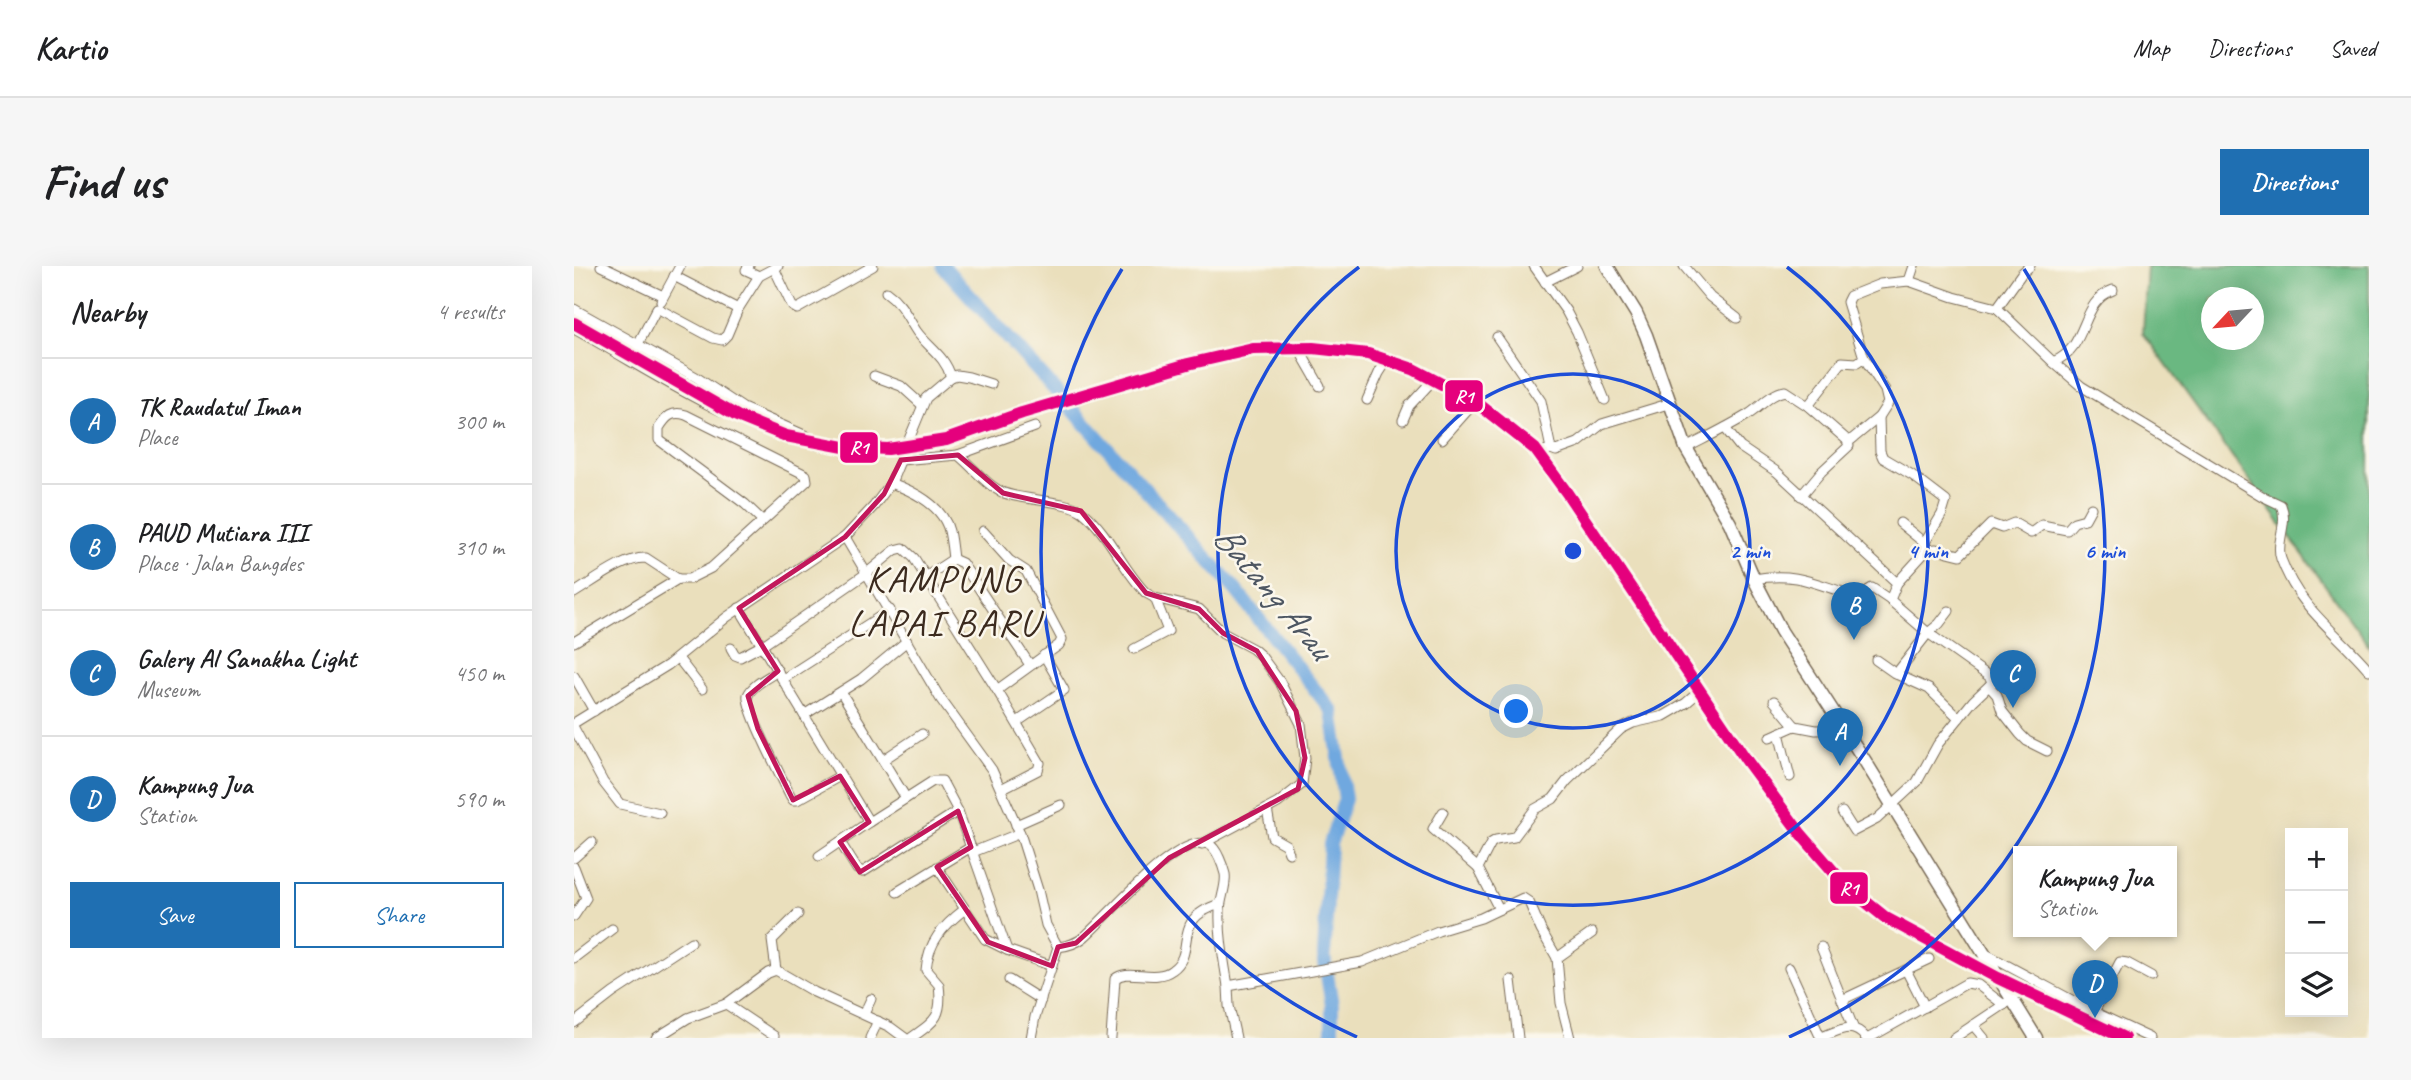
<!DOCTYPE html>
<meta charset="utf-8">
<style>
body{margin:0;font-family:Caveat,sans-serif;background:#f6f6f6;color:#202124}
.controls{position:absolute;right:21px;bottom:21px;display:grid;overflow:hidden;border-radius:0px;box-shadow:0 7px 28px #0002}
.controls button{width:63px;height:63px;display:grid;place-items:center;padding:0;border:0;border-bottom:2px solid #e0e0e0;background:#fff;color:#202124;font:35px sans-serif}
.compass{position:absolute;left:1627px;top:21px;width:63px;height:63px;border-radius:50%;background:#fff;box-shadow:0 7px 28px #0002;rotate:244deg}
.you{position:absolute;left:943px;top:446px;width:24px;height:24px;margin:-18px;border:5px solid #fff;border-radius:50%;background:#1a73e8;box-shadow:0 0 0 10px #1a73e833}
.badge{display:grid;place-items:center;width:46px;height:46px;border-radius:50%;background:#1f6fb2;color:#fff;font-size:23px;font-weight:700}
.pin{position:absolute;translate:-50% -58px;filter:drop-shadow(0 2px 4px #0008)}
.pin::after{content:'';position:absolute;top:37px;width:24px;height:21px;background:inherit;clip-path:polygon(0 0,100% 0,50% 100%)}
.popup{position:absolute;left:1439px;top:580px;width:164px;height:91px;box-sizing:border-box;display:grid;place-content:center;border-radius:0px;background:#fff;filter:drop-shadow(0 2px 5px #0005);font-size:23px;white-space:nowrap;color:#757577}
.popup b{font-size:26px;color:#202124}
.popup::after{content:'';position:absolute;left:50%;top:100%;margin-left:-14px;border:14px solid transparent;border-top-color:#fff}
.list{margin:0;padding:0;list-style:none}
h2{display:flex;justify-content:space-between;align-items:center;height:91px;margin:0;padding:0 28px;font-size:30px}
h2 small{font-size:23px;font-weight:400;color:#757577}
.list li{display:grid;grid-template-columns:46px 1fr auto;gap:21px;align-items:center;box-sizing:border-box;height:126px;padding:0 28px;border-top:2px solid #e0e0e0}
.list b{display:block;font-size:26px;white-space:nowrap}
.list p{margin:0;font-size:23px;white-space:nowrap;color:#757577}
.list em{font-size:23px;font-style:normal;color:#757577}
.actions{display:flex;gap:14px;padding:21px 28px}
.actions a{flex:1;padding:16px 0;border:2px solid #1f6fb2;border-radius:0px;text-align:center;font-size:24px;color:#1f6fb2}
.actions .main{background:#1f6fb2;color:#fff}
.icon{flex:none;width:38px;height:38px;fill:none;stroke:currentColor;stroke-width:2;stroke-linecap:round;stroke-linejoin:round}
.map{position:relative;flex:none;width:1795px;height:772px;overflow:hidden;border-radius:0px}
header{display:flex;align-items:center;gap:42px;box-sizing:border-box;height:98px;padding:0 35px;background:#fff;border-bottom:2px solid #e0e0e0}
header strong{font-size:33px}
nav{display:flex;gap:38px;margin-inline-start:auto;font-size:24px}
.intro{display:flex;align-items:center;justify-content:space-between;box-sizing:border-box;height:168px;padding:0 42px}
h1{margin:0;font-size:49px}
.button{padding:18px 32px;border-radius:0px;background:#1f6fb2;color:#fff;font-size:24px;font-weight:700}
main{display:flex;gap:42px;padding:0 42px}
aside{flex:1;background:#fff;border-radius:0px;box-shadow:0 7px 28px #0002}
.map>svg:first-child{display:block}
.forest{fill:#6ab881;stroke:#527150;stroke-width:2;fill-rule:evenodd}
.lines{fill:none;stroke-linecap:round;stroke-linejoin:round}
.river{stroke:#6fa8df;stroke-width:14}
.street-casing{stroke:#786955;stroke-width:11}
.secondary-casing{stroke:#786955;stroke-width:15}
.street{stroke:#fff;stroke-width:9}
.secondary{stroke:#fff;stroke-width:12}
.rail-1-casing{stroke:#fbf7ec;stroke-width:18}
.rail-1{stroke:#e5007d;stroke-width:12}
.marked{fill:none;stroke:#c2185b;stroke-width:5;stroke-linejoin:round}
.ring{fill:none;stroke:#1d4ed8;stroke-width:3.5}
.labels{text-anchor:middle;stroke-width:5;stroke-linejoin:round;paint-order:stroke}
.water-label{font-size:37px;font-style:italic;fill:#4d5662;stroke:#fbf7ec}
.quarter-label{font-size:38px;letter-spacing:2px;fill:#3b2a1e;stroke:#fbf7ec}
.centre{fill:#1d4ed8;stroke:#fbf7ec;stroke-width:3.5}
.ring-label{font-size:21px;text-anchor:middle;font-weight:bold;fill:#1d4ed8;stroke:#fbf7ec;stroke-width:5;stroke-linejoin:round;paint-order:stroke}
.line-badge{stroke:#fbf7ec;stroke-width:2.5}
.badge-label{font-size:19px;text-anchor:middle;font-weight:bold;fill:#fff}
</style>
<header>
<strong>Kartio</strong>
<nav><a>Map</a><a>Directions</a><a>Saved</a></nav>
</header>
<div class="intro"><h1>Find us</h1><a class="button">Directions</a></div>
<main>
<aside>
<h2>Nearby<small>4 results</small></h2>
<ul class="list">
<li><span class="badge">A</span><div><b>TK Raudatul Iman</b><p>Place</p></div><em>300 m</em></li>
<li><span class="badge">B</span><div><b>PAUD Mutiara III</b><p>Place · Jalan Bangdes</p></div><em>310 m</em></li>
<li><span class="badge">C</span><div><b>Galery Al Sanakha Light</b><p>Museum</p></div><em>450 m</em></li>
<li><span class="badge">D</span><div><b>Kampung Jua</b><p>Station</p></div><em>590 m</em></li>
</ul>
<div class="actions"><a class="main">Save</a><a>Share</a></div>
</aside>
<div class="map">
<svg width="1795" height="772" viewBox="0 0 1795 772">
<rect width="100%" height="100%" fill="#fbf7ec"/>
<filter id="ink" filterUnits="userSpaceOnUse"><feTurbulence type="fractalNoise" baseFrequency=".0143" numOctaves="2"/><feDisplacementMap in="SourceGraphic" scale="14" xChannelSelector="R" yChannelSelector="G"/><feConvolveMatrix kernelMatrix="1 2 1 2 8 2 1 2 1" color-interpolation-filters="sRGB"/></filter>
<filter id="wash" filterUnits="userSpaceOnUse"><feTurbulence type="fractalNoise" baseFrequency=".00686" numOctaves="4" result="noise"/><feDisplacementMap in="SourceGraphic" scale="28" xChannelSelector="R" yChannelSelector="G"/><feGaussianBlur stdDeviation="1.57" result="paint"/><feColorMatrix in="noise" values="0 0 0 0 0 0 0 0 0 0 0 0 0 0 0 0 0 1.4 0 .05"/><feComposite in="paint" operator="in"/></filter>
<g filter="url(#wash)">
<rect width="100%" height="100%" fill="#eadfbc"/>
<!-- forest -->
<path class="forest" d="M1573 0H1795V380L1569 67ZM1638 32H1680V74H1638Z"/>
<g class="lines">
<!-- river -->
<path class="river" d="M369 0 661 323 758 445 771 533 756 578 750 690 758 739V772"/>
</g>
</g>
<g filter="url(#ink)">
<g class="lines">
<defs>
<g id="street">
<path d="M27 0 89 30"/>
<path d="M175 0 172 4 185 10"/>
<path d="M960 0 992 45 1003 66 1031 134"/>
<path d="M1110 0 1136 31 1163 52"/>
<path d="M200 2 218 40 223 43 299 0"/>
<path d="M100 10 164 43"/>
<path d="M1335 15 1340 0"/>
<path d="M971 16 1003 0"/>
<path d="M312 26C328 37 333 51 343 66 355 82 371 90 377 111"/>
<path d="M87 35 106 0"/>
<path d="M1423 42 1479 96 1507 120 1688 230 1707 239C1715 257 1701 276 1707 293 1726 344 1762 365 1795 404"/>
<path d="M1423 42 1448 7 1456 0"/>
<path d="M0 43 122 111 169 142 235 171 248 180"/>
<path d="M0 63C79 106 154 160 243 179"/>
<path d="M923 71 967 135 977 183"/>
<path d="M64 78 83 42 139 72 148 74 153 69 164 43 185 10 204 0"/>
<path d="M1479 96C1516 81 1505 36 1539 24"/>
<path d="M300 110 327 120 348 139"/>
<path d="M746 120 727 87 728 84C775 82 817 96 859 113"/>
<path d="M793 134 805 107 812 96"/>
<path d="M1234 140 1268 96 1283 97 1290 92"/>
<path d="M1305 151 1306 185 1309 192 1338 209 1372 235 1368 248 1350 278"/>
<path d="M829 154 835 140 860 113 901 136 953 179 969 185 977 183 982 185 1004 177 1028 158 1094 138"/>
<path d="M1151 162 1166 181 1203 206 1323 317"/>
<path d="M868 173 901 136"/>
<path d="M1273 174H1277L1305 151 1314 137 1311 124 1290 92 1273 36 1276 30 1306 18 1335 15 1380 31 1423 42"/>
<path d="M1112 182C1133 171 1154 161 1175 148 1186 141 1197 127 1211 125L1234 140 1273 174"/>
<path d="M384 189 461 161"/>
<path d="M327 194 384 189C399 201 413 220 430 227 452 235 493 234 509 246 536 268 548 303 572 327L581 332 625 343 649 367 679 383 687 390 706 416 727 458 731 492 728 518 704 537 628 578"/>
<path d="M317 217C339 225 369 240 375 265 377 274 378 284 379 293"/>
<path d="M1227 230 1247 206 1275 180 1273 174"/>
<path d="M1326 257 1348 275 1352 283"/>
<path d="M409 265 435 294 452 305 488 373 485 379 423 424"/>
<path d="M271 271 366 432 418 504 446 567 464 624 472 659 484 681"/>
<path d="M350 312 379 293 388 297 456 399"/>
<path d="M1180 313C1224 305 1243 319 1284 331L1298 322 1316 334"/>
<path d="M0 327C19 316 50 291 72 292L104 313"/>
<path d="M165 342 295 556 359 515H368L384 545 433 684 478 700"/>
<path d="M0 376 104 313H115L137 302 233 215 232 209 112 149C98 144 92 151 85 162V174L171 238 189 255"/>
<path d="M157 382 161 389 166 391 189 379 293 307 321 284 329 282 340 292 423 424 466 497 464 504 427 523"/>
<path d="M560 383 594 365 581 332"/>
<path d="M104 392 128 423"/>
<path d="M1302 394 1322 408 1354 367 1365 358 1375 345"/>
<path d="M204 405C195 411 179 418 174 429 170 440 209 514 216 529L219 534H223L266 510"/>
<path d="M1322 408 1355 423 1385 452"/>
<path d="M0 410 20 445"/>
<path d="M209 413 316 344"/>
<path d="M1415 420 1423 429 1428 445 1446 468 1453 475 1473 485"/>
<path d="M267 426 332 532"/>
<path d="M1200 435 1221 460"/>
<path d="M230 449 287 413 333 375"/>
<path d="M443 456 490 424 470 389"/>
<path d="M0 457 94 399 153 351 271 271 300 240 317 217 352 132 377 111 383 109 395 111 417 118"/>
<path d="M0 462 29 516 46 538 86 547"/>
<path d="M1205 467 1216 511"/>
<path d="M1196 471 1221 460 1242 464 1271 463"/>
<path d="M309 494 348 468"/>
<path d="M693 543 698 571 712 579 715 587"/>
<path d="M869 546 859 563 904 602"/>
<path d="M1268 546 1280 565 1303 553 1343 516 1364 478 1399 435 1418 417 1416 411 1354 367 1316 334 1323 317 1353 284 1362 283 1386 289 1417 258 1428 262 1440 257 1457 267 1468 259 1493 264 1500 256 1511 253 1517 242"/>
<path d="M442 559 487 539"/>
<path d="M266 576 283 603 289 606 384 545"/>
<path d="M399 586 446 567"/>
<path d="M245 590 295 556"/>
<path d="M0 592 18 576"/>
<path d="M0 601 12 632 0 650"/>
<path d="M363 601 411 673 433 684"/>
<path d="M323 626 397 581"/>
<path d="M925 643 904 602 917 577 922 574 940 571 961 543 979 533 993 515 1047 463 1059 457 1090 450 1112 437 1126 425"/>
<path d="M1247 681 1279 761"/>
<path d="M1410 687 1520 746 1546 696 1553 697 1577 710"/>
<path d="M0 692 38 663"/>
<path d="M983 692 1018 667"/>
<path d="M1215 702 1245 768 1248 771C1266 764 1278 755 1292 772"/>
<path d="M202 704 198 674 224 648"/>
<path d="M1332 704 1351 741"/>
<path d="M435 714 467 734"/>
<path d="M937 714 944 772"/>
<path d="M654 720 655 740 662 772"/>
<path d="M1268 734 1355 693"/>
<path d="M152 738 200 770"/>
<path d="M1520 746 1576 772"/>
<path d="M290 748 297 733"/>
<path d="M0 757 39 727 117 676"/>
<path d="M1399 759 1410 772"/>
<path d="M82 772 114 752 152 738 194 707 202 704 240 726 316 761 331 772"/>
<path d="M296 772 304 755"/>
<path d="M337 772C361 755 369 751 365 719L352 704C354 676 369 660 391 643"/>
<path d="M457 772 461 751 484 681C494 680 501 678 509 672 531 654 606 563 636 579 643 583 649 600 651 608 653 619 646 633 646 645 645 670 650 695 654 720L788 696 864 665 907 652 949 632 955 636 967 664 983 692 987 737 996 772"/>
<path d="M537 772 541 713C553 701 581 717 598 704 625 685 594 654 646 638"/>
<path d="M1295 772 1393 717 1404 719 1430 739"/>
<path d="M1380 772 1434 736"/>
</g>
<path id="secondary" d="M1033 0 1062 47 1072 69 1112 182 1156 257 1180 313 1207 365 1291 495 1462 772"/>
</defs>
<!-- street casing -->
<use href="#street" class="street-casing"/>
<!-- secondary casing -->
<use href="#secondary" class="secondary-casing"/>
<!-- street -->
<use href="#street" class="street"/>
<!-- secondary -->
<use href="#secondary" class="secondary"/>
<defs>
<path id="rail-1" d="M0 57 163 150 212 170 270 181 314 183 372 174 448 147 614 98 679 83 739 82 794 88 839 103 902 136 961 183 993 227 1173 495 1227 568 1271 619 1312 652 1424 712 1550 772"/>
</defs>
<!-- rail-1 casing -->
<use href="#rail-1" class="rail-1-casing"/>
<!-- rail-1 -->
<use href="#rail-1" class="rail-1"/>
</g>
</g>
<!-- marked area -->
<path class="marked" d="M384 189 429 227 507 245 572 327 625 343 649 367 683 385 722 445 731 492 724 523 595 592 502 677 484 681 478 700 414 676 363 601 397 581 384 545 286 606 266 576 295 556 266 510 219 534 184 463 174 430 204 405 165 342 271 271 310 228 327 194Z"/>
<!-- distance rings -->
<g class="ring">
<circle cx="999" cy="285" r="177"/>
<path d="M1213 1A355 355 0 1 1 785 1"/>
<path d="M783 771A532 532 0 0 1 548 3M1450 3A532 532 0 0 1 1215 771"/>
</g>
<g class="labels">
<!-- water labels -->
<g class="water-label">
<text transform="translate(700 325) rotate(50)" y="13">Batang Arau</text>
</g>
<!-- quarter labels -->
<g class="quarter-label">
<text x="370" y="325">KAMPUNG<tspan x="370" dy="44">LAPAI BARU</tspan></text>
</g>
</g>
<circle cx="999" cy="285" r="10" class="centre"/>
<g class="ring-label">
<text x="1176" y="292">2 min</text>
<text x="1354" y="292">4 min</text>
<text x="1531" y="292">6 min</text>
</g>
<g class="line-badge">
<rect x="870" y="113" width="40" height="34" rx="7" fill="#e5007d"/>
<rect x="265" y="165" width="40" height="33" rx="7" fill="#e5007d"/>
<rect x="1255" y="605" width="40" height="34" rx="7" fill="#e5007d"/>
</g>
<g class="badge-label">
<text x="890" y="137">R1</text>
<text x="285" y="188">R1</text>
<text x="1275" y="629">R1</text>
</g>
</svg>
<div class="controls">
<button>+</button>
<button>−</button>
<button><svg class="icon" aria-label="layers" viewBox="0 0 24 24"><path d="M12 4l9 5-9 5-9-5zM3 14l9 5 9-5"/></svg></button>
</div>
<svg class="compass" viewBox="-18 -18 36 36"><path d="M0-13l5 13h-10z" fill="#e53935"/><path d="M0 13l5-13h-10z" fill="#757577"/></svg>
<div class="you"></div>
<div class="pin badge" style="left:1266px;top:500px">A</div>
<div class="pin badge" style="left:1280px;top:374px">B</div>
<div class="pin badge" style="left:1439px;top:442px">C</div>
<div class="pin badge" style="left:1521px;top:752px">D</div>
<div class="popup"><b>Kampung Jua</b>Station</div>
</div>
</main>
